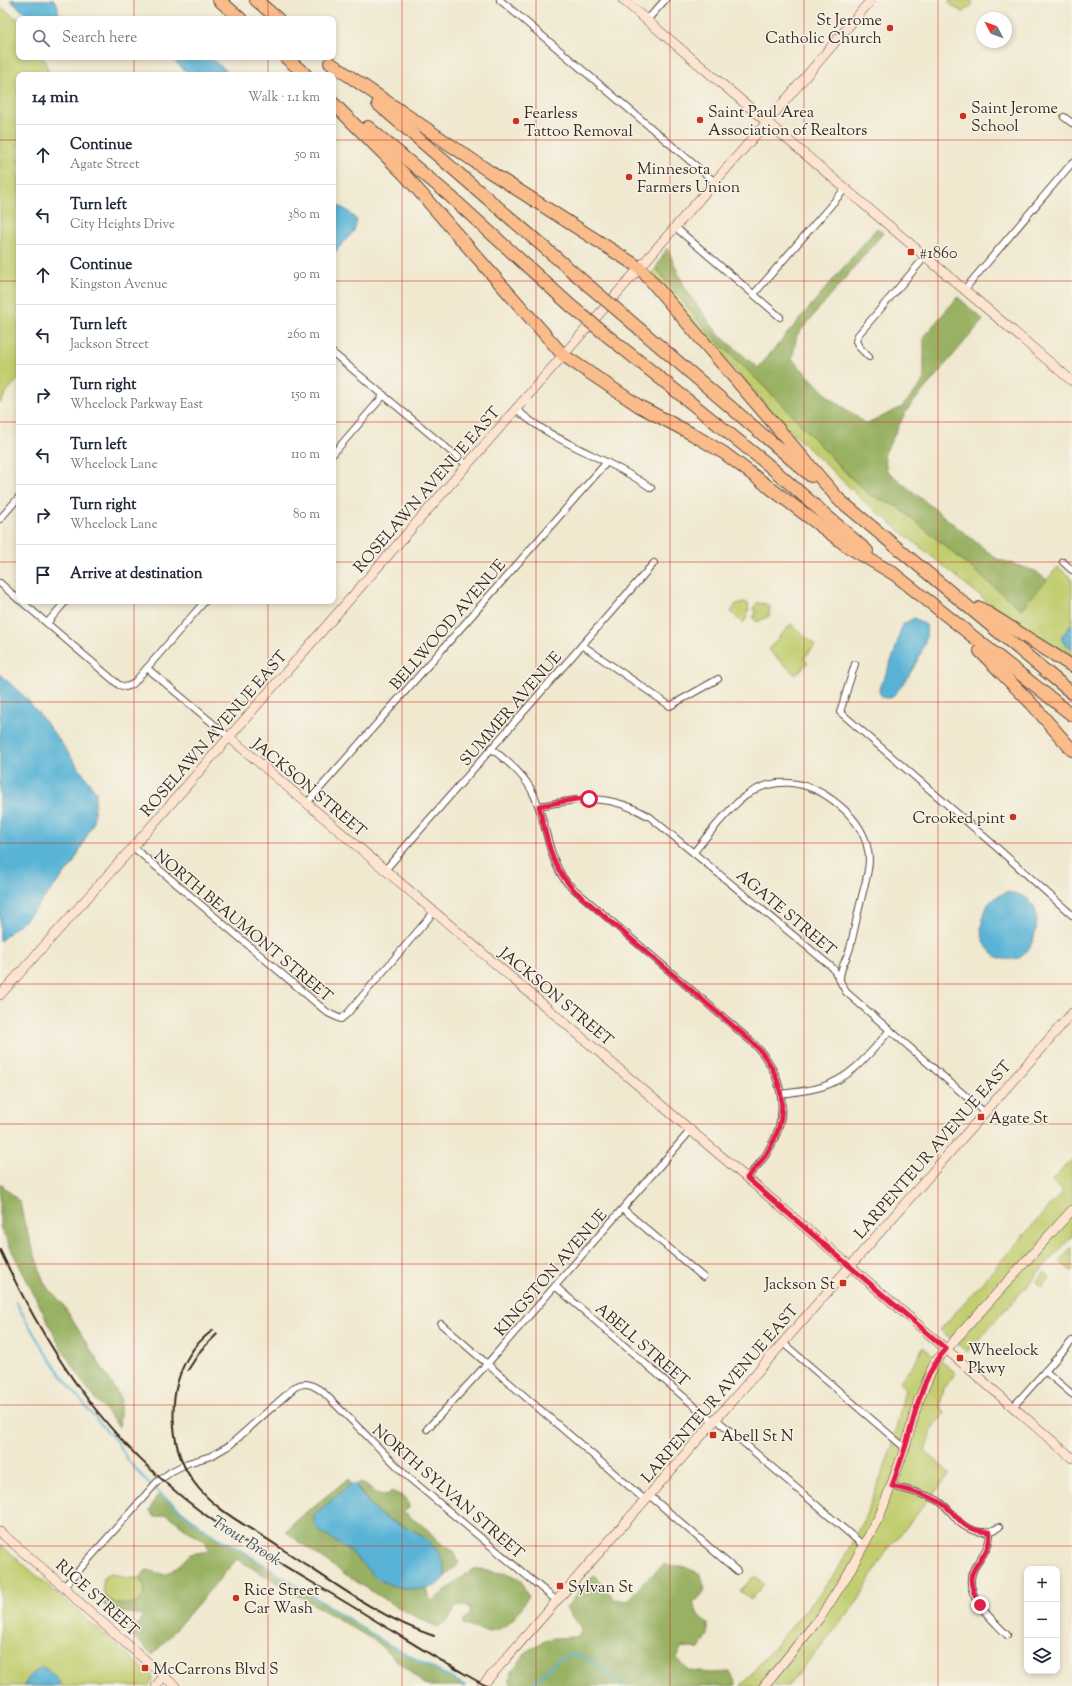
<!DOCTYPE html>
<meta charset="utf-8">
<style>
body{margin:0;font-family:"Sorts Mill Goudy",serif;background:#f6f6f7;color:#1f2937}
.controls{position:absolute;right:12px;bottom:12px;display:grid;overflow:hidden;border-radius:8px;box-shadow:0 2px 6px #0003}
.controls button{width:36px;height:36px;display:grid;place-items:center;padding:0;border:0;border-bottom:1px solid #e0e1e3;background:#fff;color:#1f2937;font:20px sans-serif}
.compass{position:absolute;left:976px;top:12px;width:36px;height:36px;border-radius:50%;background:#fff;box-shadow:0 2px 6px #0003;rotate:311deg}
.stop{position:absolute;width:12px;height:12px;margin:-9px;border:3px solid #e11d48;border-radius:50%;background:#fff}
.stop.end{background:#e11d48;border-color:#fff;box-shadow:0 1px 4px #0008}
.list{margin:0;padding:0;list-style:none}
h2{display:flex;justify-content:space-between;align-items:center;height:52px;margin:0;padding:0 16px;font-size:17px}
h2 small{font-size:13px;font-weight:400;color:#747a83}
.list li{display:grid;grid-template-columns:26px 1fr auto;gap:12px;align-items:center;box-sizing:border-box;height:60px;padding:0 16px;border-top:1px solid #e0e1e3}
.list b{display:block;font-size:15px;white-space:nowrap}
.list p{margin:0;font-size:13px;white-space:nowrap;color:#747a83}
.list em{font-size:13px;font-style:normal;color:#747a83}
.icon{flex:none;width:22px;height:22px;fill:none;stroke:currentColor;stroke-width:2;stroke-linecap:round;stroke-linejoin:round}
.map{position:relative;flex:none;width:1072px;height:1686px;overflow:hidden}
.search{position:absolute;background:#fff;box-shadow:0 2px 6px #0003;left:16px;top:16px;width:320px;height:44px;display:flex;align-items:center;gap:10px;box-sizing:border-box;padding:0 14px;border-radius:8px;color:#747a83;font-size:15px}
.panel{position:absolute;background:#fff;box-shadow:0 2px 6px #0003;left:16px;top:72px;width:320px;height:532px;border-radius:8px}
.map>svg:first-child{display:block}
.green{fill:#c1ce6f;stroke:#7e7c46}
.forest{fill:#98b162;stroke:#6a6e40}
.water{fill:#58b3d6;stroke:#4a6e7a}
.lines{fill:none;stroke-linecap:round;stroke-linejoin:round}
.stream{stroke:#58b3d6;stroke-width:2}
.street-casing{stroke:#564639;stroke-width:8}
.secondary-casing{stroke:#564639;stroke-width:10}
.highway-casing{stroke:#564639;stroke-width:14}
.street{stroke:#fff;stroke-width:6}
.secondary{stroke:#fde4d1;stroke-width:9}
.highway{stroke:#fabc8b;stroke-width:12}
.rail{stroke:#3b2a1e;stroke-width:2}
.highway-bridge-casing{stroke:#564639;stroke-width:14;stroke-linecap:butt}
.highway-bridge{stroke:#fabc8b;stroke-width:12}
.route{stroke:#e11d48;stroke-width:5}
.grid{fill:none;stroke:#c8321e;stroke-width:1;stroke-opacity:0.55}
.poi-dot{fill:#c8321e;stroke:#f7f3e8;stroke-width:1.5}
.labels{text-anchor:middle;stroke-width:3;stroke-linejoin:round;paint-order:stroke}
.poi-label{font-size:16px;fill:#3b2a1e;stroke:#f7f3e8;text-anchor:start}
.street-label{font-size:16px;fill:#3b2a1e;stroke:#f7f3e8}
.water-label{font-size:17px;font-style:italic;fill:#455a5e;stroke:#f7f3e8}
</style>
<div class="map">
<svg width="1072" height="1686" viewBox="0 0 1072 1686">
<rect width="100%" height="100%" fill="#f7f3e8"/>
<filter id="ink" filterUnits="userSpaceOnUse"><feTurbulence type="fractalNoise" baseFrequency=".025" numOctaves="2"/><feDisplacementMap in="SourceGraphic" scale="8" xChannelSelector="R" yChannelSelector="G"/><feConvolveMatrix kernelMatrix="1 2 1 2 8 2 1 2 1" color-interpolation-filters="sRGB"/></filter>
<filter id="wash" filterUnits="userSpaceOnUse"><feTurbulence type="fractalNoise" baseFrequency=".012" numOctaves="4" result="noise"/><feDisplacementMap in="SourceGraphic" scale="16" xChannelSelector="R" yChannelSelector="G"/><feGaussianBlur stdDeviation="0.9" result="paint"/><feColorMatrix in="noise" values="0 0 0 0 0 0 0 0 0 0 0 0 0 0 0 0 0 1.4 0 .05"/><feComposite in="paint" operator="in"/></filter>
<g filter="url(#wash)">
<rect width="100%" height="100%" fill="#f0e8cf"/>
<!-- green -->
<g class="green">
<path d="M950 0H971L973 4 963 13 949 3Z"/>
<path d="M0 7 19 20V57H43L50 75H19V379L8 390 0 404Z"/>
<path d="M656 268 711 335 785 407 842 469 870 495 897 506 1021 609 1058 567 1072 579V624L1062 636 1072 649V662L1022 630 865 502 778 419 651 274Z"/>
<path d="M745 602 748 604 749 610 747 612C747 618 747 620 742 623L731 612 736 604Z"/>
<path d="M757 603 766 604 770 607 769 616 757 622 753 618 756 613 753 609Z"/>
<path d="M791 624 815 645 804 658 808 662 796 675 768 650Z"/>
<path d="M1072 1159V1236L967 1352 940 1330 1063 1191 1052 1181Z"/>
<path d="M1071 1248H1072V1272L1059 1261Z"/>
<path d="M1045 1272 1050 1277 1042 1287 1036 1282Z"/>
<path d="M923 1347 956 1373 944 1388 940 1406 945 1414 934 1425 925 1451 950 1474 884 1554 858 1601 788 1686H741L820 1593 837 1571 866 1515 892 1447 905 1389 899 1382 915 1363Z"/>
<path d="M0 1544 151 1675 153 1678 149 1686H0Z"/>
<path d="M112 1573 125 1578H140L145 1588 141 1601C135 1602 127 1606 122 1605 103 1604 100 1589 105 1575Z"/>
<path d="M754 1576 764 1584 751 1600 740 1591Z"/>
</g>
<!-- forest -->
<g class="forest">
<path d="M877 228 883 233 797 335 792 359 829 397 867 424 902 407 924 381V336L958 297 983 320 906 411 884 455 887 471 997 559 1035 571 1047 580 1021 609 897 506 870 495 842 469 785 407 711 335 656 268 667 248 686 290 718 334 758 368Z"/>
<path d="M0 1183 20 1202 24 1222 44 1283 62 1303 121 1399 119 1427 89 1391 61 1348 0 1227Z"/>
<path d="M349 1478 351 1484 315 1514 321 1532 351 1552 376 1578 407 1589H427L431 1602 473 1569 509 1574 520 1579 528 1596C520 1611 508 1631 489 1631 482 1632 472 1627 464 1625L462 1623 471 1612 469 1607C452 1603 457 1610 448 1620 446 1623 441 1625 437 1627 383 1603 334 1567 286 1532L295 1521Z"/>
<path d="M361 1482 376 1493 386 1496 391 1491C400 1495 409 1497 409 1508L403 1512C411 1519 422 1524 429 1531 437 1540 443 1546 454 1551L459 1563 445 1577V1566L420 1534 379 1514 369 1503 356 1485Z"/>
<path d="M160 1493 215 1537 236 1547 391 1646 467 1686H426L375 1641 237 1559 153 1655 128 1632 133 1626 140 1623 142 1616C129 1611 112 1614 103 1604L104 1596C118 1607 124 1605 141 1601L145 1588 140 1578 146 1570 166 1575 179 1565 190 1554 209 1551 206 1542C195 1538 172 1516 165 1515 162 1515 158 1517 155 1517L150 1511 155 1499Z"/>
<path d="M663 1565 682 1566 701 1574 705 1591 693 1604 699 1616 708 1624V1635L699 1649 682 1647 676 1657 690 1671 711 1673 730 1672 736 1683V1686H513L510 1682 511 1672 526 1653 538 1644 553 1638 574 1637 580 1635C582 1624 578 1624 572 1617 570 1615 568 1611 566 1608L586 1582 594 1575 605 1586 614 1599 628 1601 642 1584Z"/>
</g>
<!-- water -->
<g class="water">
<path d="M10 0H54L58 6V19H31Z"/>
<path d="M170 57H209L228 72V75H190Z"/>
<path d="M337 205 348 211 357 220 354 231 333 254V207Z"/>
<path d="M914 618 926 625C931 644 905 685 891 698 884 698 881 698 879 691L894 654 902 625Z"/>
<path d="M1072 624V649L1062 641V636Z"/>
<path d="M0 674 27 699 60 741 96 792 93 823 73 864 31 914 0 941Z"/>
<path d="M1007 892C1015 893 1027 896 1032 903 1042 916 1035 947 1022 956 1019 959 1014 959 1010 959 1000 960 993 956 987 947 985 944 981 934 981 930 981 925 986 906 989 903 994 897 1000 895 1007 892Z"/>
<path d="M351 1484 356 1485C362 1495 370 1507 379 1514 387 1520 396 1523 405 1527 426 1536 446 1552 445 1577L437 1585 427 1589H407L388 1584 376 1578 351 1552 321 1532 313 1524 315 1514Z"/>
<path d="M42 1667C50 1670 59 1678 61 1686H24C27 1677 34 1671 42 1667Z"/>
</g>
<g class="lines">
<!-- stream -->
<g class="stream">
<path d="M16 1302C42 1352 77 1399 115 1440 121 1447 125 1457 132 1465 152 1489 188 1519 214 1536 221 1540 229 1543 236 1547L391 1646 466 1686"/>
<path d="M530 1686 559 1659 573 1654 584 1657 598 1666 625 1686"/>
</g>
</g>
</g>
<g filter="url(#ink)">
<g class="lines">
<defs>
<g id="street">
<path d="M500 0 715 182"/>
<path d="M647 20 665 0"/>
<path d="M1064 117 1072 123"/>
<path d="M675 227 780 317"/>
<path d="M964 290 1072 163"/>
<path d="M754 294 845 189"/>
<path d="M333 353 467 465"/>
<path d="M869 357 859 347 856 341 858 335 925 257"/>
<path d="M516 409C556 445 608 457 651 488"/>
<path d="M333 454 384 395"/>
<path d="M0 519 19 497"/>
<path d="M1063 562 1072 570"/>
<path d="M0 583 19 600"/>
<path d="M21 601 119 685 126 687 133 684 205 601"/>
<path d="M47 623 66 601"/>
<path d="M582 645 670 706 718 679"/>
<path d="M855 664 840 712 995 846 1072 915"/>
<path d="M147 668 229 737"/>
<path d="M491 748C508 762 525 775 534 795 548 825 546 855 567 883L752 1042C783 1072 792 1113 768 1151 763 1161 754 1169 747 1178"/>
<path d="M307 803 607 462"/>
<path d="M539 806C584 798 609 793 650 817L833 968 846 992 984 1112"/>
<path d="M133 847 328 1013 341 1019 347 1014 434 912"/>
<path d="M694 852C708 835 722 817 738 802 770 773 808 779 839 805 856 819 868 836 869 859 869 873 864 887 861 900 857 916 854 932 850 948 847 959 840 967 840 979"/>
<path d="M385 870 654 563"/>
<path d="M781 1094C794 1092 808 1091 821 1087 852 1078 870 1053 890 1030"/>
<path d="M623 1209 703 1277"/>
<path d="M555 1286 713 1422"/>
<path d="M441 1324 645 1500"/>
<path d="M783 1343 905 1448"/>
<path d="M1045 1371 1072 1394"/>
<path d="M1013 1407 1072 1341"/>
<path d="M716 1419 864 1546"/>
<path d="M427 1429 488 1363 691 1130"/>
<path d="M892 1486C906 1490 923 1493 937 1500 946 1505 952 1514 959 1522 970 1532 987 1536 999 1527"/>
<path d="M649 1495 737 1571"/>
<path d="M990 1532C990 1547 983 1554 976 1565 958 1592 991 1618 1007 1635"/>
<path d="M64 1587 157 1482 172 1471 188 1463 211 1456 230 1445 295 1387C306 1381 313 1385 323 1392L408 1477 557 1601"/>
</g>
<g id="secondary">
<path d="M623 0 1072 381"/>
<path d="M229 737 842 1259 1072 1458"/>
<path d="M0 995 133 847 767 122 871 0"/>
<path d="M0 1532 64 1587 80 1603 175 1686"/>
<path d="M156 1686 164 1676"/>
<path d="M482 1686 1072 1013"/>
<path d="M764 1686 822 1615 848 1574 880 1515 905 1448 918 1402 935 1362 1072 1210"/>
</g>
<g id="highway">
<path d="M219 0 241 19"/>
<path d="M256 0 278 19"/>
<path d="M285 57 306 75"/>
<path d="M330 63 490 172 640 268 841 502"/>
<path d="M333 103 404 174 563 355 639 406 692 434 724 453 847 546 894 574"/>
<path d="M378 104 589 286"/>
<path d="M368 127 450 196 571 306"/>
<path d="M622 314 811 476"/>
<path d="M605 334 766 463 867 551"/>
<path d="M836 497 1072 693"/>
<path d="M889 570 1072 715"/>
<path d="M980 608 1072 666"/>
<path d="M980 651 1032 704 1072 750"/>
</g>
</defs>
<!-- street casing -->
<use href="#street" class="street-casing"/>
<!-- secondary casing -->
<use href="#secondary" class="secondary-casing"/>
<!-- highway casing -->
<use href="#highway" class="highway-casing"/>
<!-- street -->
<use href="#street" class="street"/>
<!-- secondary -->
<use href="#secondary" class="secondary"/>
<!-- highway -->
<use href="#highway" class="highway"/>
<!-- rail -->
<g class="rail">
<path d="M0 1250C49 1355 106 1440 200 1511 246 1545 297 1573 345 1602 380 1623 414 1645 449 1665 462 1672 474 1680 487 1686"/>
<path d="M213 1330C204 1337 196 1344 190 1354 167 1390 168 1446 193 1481 214 1511 250 1527 279 1547 329 1579 377 1617 434 1636"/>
<path d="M188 1370 201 1350 217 1334"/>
</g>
<defs>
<g id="highway-bridge">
<path d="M589 286 622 314"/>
<path d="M571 306 605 334"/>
</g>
</defs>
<!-- highway-bridge casing -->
<use href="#highway-bridge" class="highway-bridge-casing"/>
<!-- highway-bridge -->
<use href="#highway-bridge" class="highway-bridge"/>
</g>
</g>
<g class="lines" filter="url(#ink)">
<!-- route -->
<path class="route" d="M589 799H577L539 806C547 839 551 868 576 892L752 1042C783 1072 792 1113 768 1151 763 1161 754 1169 747 1178L946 1349C921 1377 916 1413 905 1448 901 1461 896 1474 892 1486 906 1490 922 1493 936 1500 960 1511 955 1531 990 1532 990 1568 955 1563 980 1605"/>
</g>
<!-- grid -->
<path class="grid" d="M134 0V19M268 0V19M402 0V1686M536 0V1686M670 0V1686M804 0V1686M938 0V1686M134 57V75M268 57V75M0 140H19M333 140H1072M0 281H19M333 281H1072M0 422H19M333 422H1072M0 562H19M333 562H1072M134 601V1686M268 601V1686M0 702H1072M0 843H1072M0 984H1072M0 1124H1072M0 1264H1072M0 1405H1072M0 1546H1072"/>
<!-- markers -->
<g class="poi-dot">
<circle cx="890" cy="28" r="4"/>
<circle cx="963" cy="116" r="4"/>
<circle cx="700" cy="120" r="4"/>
<circle cx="516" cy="121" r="4"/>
<circle cx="629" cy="177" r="4"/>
<rect x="907" y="248" width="8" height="8" rx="2"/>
<circle cx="1013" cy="817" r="4"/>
<rect x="977" y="1113" width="8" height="8" rx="2"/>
<rect x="839" y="1279" width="8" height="8" rx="2"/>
<rect x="956" y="1354" width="8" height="8" rx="2"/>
<rect x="709" y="1431" width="8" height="8" rx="2"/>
<rect x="556" y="1582" width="8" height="8" rx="2"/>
<circle cx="236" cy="1598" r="4"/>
<rect x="141" y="1664" width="8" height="8" rx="2"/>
</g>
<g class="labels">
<!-- poi labels -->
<g class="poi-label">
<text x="882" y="25" text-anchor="end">St Jerome<tspan x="882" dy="18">Catholic Church</tspan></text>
<text x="971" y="113">Saint Jerome<tspan x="971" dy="18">School</tspan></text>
<text x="708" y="117">Saint Paul Area<tspan x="708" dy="18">Association of Realtors</tspan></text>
<text x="524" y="118">Fearless<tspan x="524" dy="18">Tattoo Removal</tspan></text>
<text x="637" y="174">Minnesota<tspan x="637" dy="18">Farmers Union</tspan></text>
<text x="919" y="258">#1860</text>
<text x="1005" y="823" text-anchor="end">Crooked pint</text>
<text x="989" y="1123">Agate St</text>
<text x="835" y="1289" text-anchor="end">Jackson St</text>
<text x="968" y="1355">Wheelock<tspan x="968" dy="18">Pkwy</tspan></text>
<text x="721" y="1441">Abell St N</text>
<text x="568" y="1592">Sylvan St</text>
<text x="244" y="1595">Rice Street<tspan x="244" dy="18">Car Wash</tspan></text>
<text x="153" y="1674">McCarrons Blvd S</text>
</g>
<!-- street labels -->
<g class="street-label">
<text transform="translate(426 489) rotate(-49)" y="6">ROSELAWN AVENUE EAST</text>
<text transform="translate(447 624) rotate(-49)" y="6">BELLWOOD AVENUE</text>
<text transform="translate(510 708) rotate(-49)" y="6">SUMMER AVENUE</text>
<text transform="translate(213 733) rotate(-49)" y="6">ROSELAWN AVENUE EAST</text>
<text transform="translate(310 787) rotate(40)" y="6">JACKSON STREET</text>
<text transform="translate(787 912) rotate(40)" y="6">AGATE STREET</text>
<text transform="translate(244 925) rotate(40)" y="6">NORTH BEAUMONT STREET</text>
<text transform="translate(557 996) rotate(40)" y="6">JACKSON STREET</text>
<text transform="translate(932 1149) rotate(-49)" y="6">LARPENTEUR AVENUE EAST</text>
<text transform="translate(550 1272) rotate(-49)" y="6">KINGSTON AVENUE</text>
<text transform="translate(643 1344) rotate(41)" y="6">ABELL STREET</text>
<text transform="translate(719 1393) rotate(-49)" y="6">LARPENTEUR AVENUE EAST</text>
<text transform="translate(449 1491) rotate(41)" y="6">NORTH SYLVAN STREET</text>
<text transform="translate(98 1597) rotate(42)" y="6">RICE STREET</text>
</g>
<!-- water labels -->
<g class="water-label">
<text transform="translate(247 1540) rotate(32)" y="6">Trout Brook</text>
</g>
</g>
</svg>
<div class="controls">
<button>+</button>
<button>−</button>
<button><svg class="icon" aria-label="layers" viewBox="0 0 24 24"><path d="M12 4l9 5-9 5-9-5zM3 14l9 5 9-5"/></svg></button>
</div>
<svg class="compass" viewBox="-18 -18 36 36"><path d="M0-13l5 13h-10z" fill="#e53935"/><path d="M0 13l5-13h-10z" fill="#747a83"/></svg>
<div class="stop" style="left:589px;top:799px"></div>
<div class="stop end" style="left:980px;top:1605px"></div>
<div class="search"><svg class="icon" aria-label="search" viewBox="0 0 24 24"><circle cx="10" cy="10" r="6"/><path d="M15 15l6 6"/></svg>Search here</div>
<section class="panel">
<h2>14 min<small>Walk · 1.1 km</small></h2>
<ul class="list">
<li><svg class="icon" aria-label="ahead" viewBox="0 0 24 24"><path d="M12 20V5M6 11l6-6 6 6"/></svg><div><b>Continue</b><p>Agate Street</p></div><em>50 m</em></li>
<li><svg class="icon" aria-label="left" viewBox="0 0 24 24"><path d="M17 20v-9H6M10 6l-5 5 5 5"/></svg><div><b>Turn left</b><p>City Heights Drive</p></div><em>380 m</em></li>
<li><svg class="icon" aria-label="ahead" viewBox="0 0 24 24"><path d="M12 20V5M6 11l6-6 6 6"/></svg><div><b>Continue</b><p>Kingston Avenue</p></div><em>90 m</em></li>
<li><svg class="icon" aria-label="left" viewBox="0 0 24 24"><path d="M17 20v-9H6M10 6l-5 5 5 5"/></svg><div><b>Turn left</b><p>Jackson Street</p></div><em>260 m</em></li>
<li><svg class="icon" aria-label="right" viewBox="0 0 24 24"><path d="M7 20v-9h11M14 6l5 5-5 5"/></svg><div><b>Turn right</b><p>Wheelock Parkway East</p></div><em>150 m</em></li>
<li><svg class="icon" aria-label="left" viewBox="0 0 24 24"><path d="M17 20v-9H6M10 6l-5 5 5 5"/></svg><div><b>Turn left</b><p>Wheelock Lane</p></div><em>110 m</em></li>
<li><svg class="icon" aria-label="right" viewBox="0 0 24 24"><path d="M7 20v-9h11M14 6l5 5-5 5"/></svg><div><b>Turn right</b><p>Wheelock Lane</p></div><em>80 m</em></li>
<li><svg class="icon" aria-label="arrive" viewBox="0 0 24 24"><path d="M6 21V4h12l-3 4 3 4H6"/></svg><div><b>Arrive at destination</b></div></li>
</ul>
</section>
</div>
